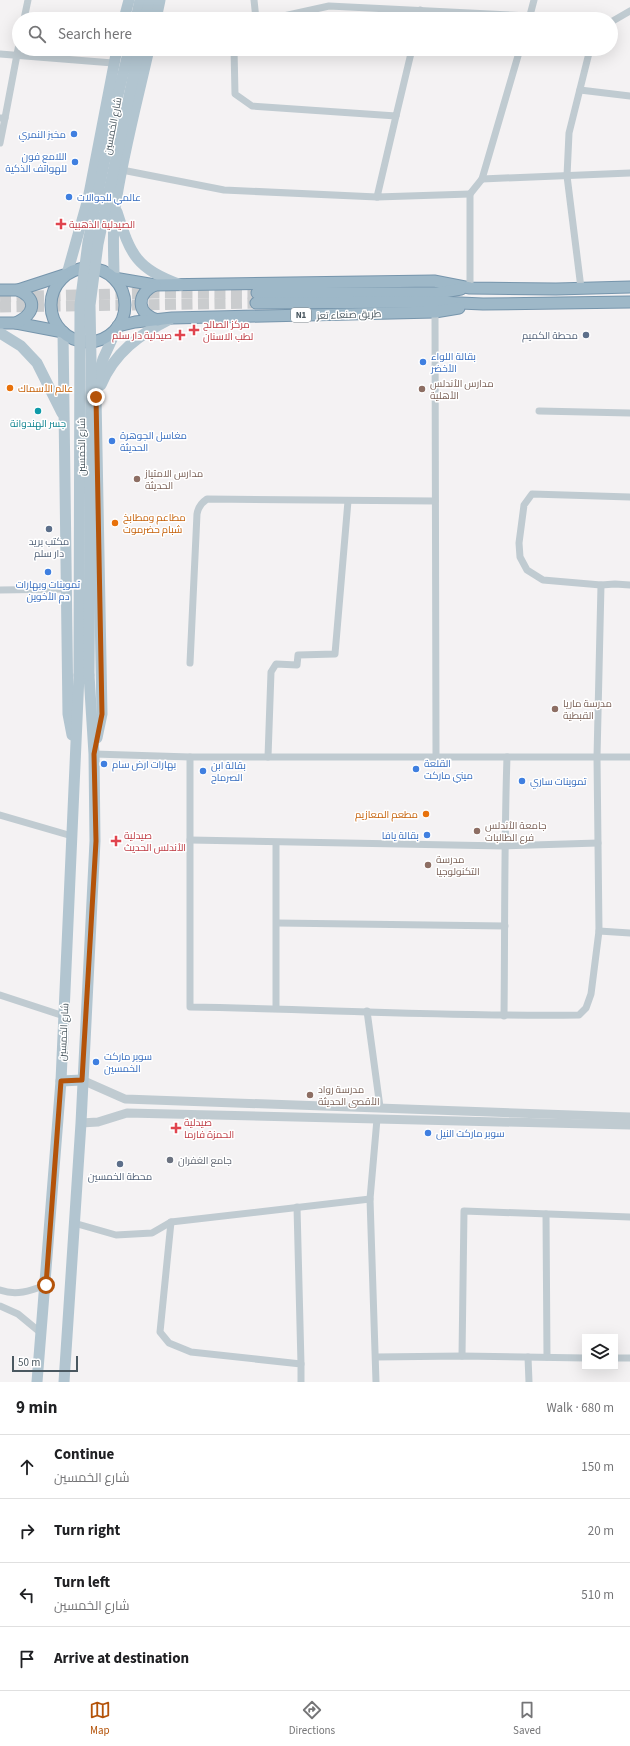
<!DOCTYPE html>
<meta charset="utf-8">
<style>
body{margin:0;font-family:"Source Sans 3",Cairo,sans-serif;background:#f2f2f2;color:#202124}
.controls{position:absolute;right:12px;bottom:12px;display:grid;overflow:hidden;border-radius:0px;box-shadow:0 4px 16px #0002}
.controls button{width:36px;height:36px;display:grid;place-items:center;padding:0;border:0;border-bottom:1px solid #e0e0e0;background:#fff;color:#202124;font:20px sans-serif}
.scale{position:absolute;left:12px;bottom:10px;width:66px;box-sizing:border-box;padding-left:4px;border:2px solid #4a5860;border-top:0;font-size:11px;line-height:14px;white-space:nowrap;color:#4a5860;-webkit-text-stroke:3px #fff;paint-order:stroke}
.stop{position:absolute;width:12px;height:12px;margin:-9px;border:3px solid #b45309;border-radius:50%;background:#fff}
.stop.end{background:#b45309;border-color:#fff;box-shadow:0 1px 4px #0008}
.list{margin:0;padding:0;list-style:none}
h2{display:flex;justify-content:space-between;align-items:center;height:52px;margin:0;padding:0 16px;font-size:17px}
h2 small{font-size:13px;font-weight:400;color:#757577}
.list li{display:grid;grid-template-columns:26px 1fr auto;gap:12px;align-items:center;box-sizing:border-box;height:64px;padding:0 16px;border-top:1px solid #e0e0e0}
.list b{display:block;font-size:15px;white-space:nowrap}
.list p{margin:0;font-size:13px;white-space:nowrap;color:#757577}
.list em{font-size:13px;font-style:normal;color:#757577}
.icon{flex:none;width:22px;height:22px;fill:none;stroke:currentColor;stroke-width:2;stroke-linecap:round;stroke-linejoin:round}
.map{position:relative;flex:none;width:630px;height:1382px;overflow:hidden}
.search{position:absolute;background:#fff;box-shadow:0 4px 16px #0002;left:12px;right:12px;top:12px;height:44px;display:flex;align-items:center;gap:10px;box-sizing:border-box;padding:0 14px;border-radius:22px;color:#757577;font-size:15px}
.sheet{height:308px;background:#fff}
nav{display:flex;justify-content:space-around;align-items:center;box-sizing:border-box;height:56px;border-top:1px solid #e0e0e0;background:#fff;font-size:11px;color:#757577}
nav a{display:grid;justify-items:center;gap:2px}
nav .on{color:#b45309}
.map>svg:first-child{display:block}
.lines{fill:none;stroke-linecap:round;stroke-linejoin:round}
.trunk-tunnel{stroke:#caccce;stroke-width:11;stroke-dasharray:11 5.5;stroke-linecap:butt}
.trunk-casing{stroke:#7695ac;stroke-width:13}
.minor{stroke:#c0cbd1;stroke-width:7}
.tertiary{stroke:#c0cbd1;stroke-width:9}
.primary{stroke:#b2c5d0;stroke-width:11}
.trunk{stroke:#9eb8c8;stroke-width:11}
.primary-bridge{stroke:#b2c5d0;stroke-width:11}
.route{stroke:#b45309;stroke-width:5}
.shop-dot{fill:#3f7fe0;stroke:#fff;stroke-width:1.5}
.health-dot{fill:#e0444e;stroke:#fff;stroke-width:1.5}
.service-dot{fill:#5c6f8a;stroke:#fff;stroke-width:1.5}
.food-dot{fill:#e8710a;stroke:#fff;stroke-width:1.5}
.education-dot{fill:#8d6e63;stroke:#fff;stroke-width:1.5}
.culture-dot{fill:#0f9aa8;stroke:#fff;stroke-width:1.5}
.worship-dot{fill:#6b7280;stroke:#fff;stroke-width:1.5}
.labels{text-anchor:middle;stroke-width:3;stroke-linejoin:round;paint-order:stroke}
.shield{fill:#fff;stroke:#808a90;stroke-width:1}
.shield-label{font-size:9px;font-weight:bold;fill:#4a5860}
.street-label{font-size:10px;fill:#4a5860;stroke:#fff}
.shop-label{font-size:10px;fill:#366cbe;stroke:#fff;text-anchor:start}
.health-label{font-size:10px;fill:#be3a42;stroke:#fff;text-anchor:start}
.service-label{font-size:10px;fill:#4e5e75;stroke:#fff}
.education-label{font-size:10px;fill:#785e54;stroke:#fff;text-anchor:start}
.food-label{font-size:10px;fill:#c56008;stroke:#fff;text-anchor:start}
.culture-label{font-size:10px;fill:#0d838f;stroke:#fff}
.worship-label{font-size:10px;fill:#5b616d;stroke:#fff;text-anchor:start}
</style>
<div class="map">
<svg width="630" height="1382" viewBox="0 0 630 1382">
<rect width="100%" height="100%" fill="#f4f2f3"/>
<g class="lines">
<!-- trunk-tunnel -->
<g class="trunk-tunnel">
<path d="M0 297 154 293H257"/>
<path d="M0 307 256 303"/>
</g>
<defs>
<g id="trunk">
<circle cx="88" cy="305" r="37"/>
<path d="M114 278 155 285 434 281 470 288 556 289 630 287"/>
<path d="M155 285C136 294 136 314 158 320"/>
<path d="M0 290H18L64 275"/>
<path d="M257 293H438L461 289"/>
<path d="M256 303 438 302 483 304 630 302"/>
<path d="M0 323H16L63 332"/>
<path d="M16 323C34 314 39 300 18 290"/>
<path d="M118 326 135 322 172 318 435 312 459 308"/>
</g>
</defs>
<!-- trunk casing -->
<use href="#trunk" class="trunk-casing"/>
<!-- minor -->
<g class="minor">
<path d="M254 0 256 19"/>
<path d="M24 19 28 0"/>
<path d="M270 19 329 6 530 16"/>
<path d="M418 19 420 10"/>
<path d="M529 19 534 0"/>
<path d="M611 22 630 11"/>
<path d="M234 49 235 94 252 106 396 116 412 49"/>
<path d="M0 54 113 63"/>
<path d="M580 90 630 96"/>
<path d="M396 116 377 197 470 194"/>
<path d="M5 118 19 44"/>
<path d="M0 143 5 118H0"/>
<path d="M122 170 224 190 377 197"/>
<path d="M482 179 630 173"/>
<path d="M470 288V194L482 179 520 49"/>
<path d="M581 288 567 176 569 133 590 49"/>
<path d="M435 312 436 757"/>
<path d="M539 411 630 413"/>
<path d="M630 497 532 494 524 505 519 543 520 557 527 570 543 580 601 585 615 584 630 585"/>
<path d="M0 590 66 589"/>
<path d="M190 663 197 514C198 508 201 503 207 499L435 501"/>
<path d="M94 754 190 757H630"/>
<path d="M190 757V1007C319 1009 449 1017 579 1015L586 1008 591 994 599 931 597 757 601 585"/>
<path d="M268 757 271 672 276 664 297 665 298 655 335 654 348 501"/>
<path d="M0 815 72 836"/>
<path d="M190 840 504 846 598 843"/>
<path d="M277 923 505 926"/>
<path d="M599 931 630 933"/>
<path d="M0 995 64 1016"/>
<path d="M276 1008V843"/>
<path d="M367 1011 380 1107"/>
<path d="M504 1016C505 930 504 844 507 757"/>
<path d="M297 1207 301 1364"/>
<path d="M546 1214 547 1357"/>
<path d="M171 1222 160 1332 169 1343 191 1352 301 1364V1382"/>
<path d="M74 1223 116 1235 152 1233 171 1222 370 1199"/>
<path d="M0 1290C16 1296 30 1291 46 1285"/>
<path d="M0 1306 18 1314 41 1333"/>
<path d="M462 1356 464 1211 630 1217"/>
<path d="M376 1357 462 1356 585 1358"/>
<path d="M528 1357 529 1382"/>
<path d="M615 1358H630"/>
<path d="M376 1382 370 1199 377 1119"/>
</g>
<!-- tertiary -->
<g class="tertiary">
<path d="M82 1080 125 1099 630 1117"/>
<path d="M81 1123 98 1122 127 1113 630 1125"/>
</g>
<!-- primary -->
<g class="primary">
<path d="M124 19 129 0"/>
<path d="M136 19 140 0"/>
<path d="M145 19 150 0"/>
<path d="M156 19 160 0"/>
<path d="M117 212C131 256 136 268 181 285"/>
<path d="M67 274 88 199 117 49"/>
<path d="M114 278C114 255 112 231 115 208 123 154 137 102 149 49"/>
<path d="M63 332 68 714 72 735"/>
<path d="M0 333 21 346 37 363 62 413"/>
<path d="M101 385C114 353 140 334 170 319"/>
<path d="M97 738 102 714 96 397 99 372 103 359 118 326"/>
<path d="M61 1081 82 1080"/>
<path d="M37 1382 61 1081 79 675"/>
<path d="M64 1382 81 1123 95 841 94 754 89 675"/>
</g>
<!-- trunk -->
<use href="#trunk" class="trunk"/>
<!-- primary-bridge -->
<g class="primary-bridge">
<path d="M79 675 80 305 88 242 118 95 129 49"/>
<path d="M89 675 91 359 90 305 98 244 139 49"/>
</g>
</g>
<g class="lines">
<!-- route -->
<path class="route" d="M46 1285 61 1081 82 1080 96 841 94 754 102 714 96 397"/>
</g>
<!-- markers -->
<g class="shop-dot">
<circle cx="74" cy="134" r="4"/>
<circle cx="75" cy="162" r="4"/>
<circle cx="69" cy="197" r="4"/>
<circle cx="423" cy="362" r="4"/>
<circle cx="112" cy="441" r="4"/>
<circle cx="48" cy="572" r="4"/>
<circle cx="104" cy="764" r="4"/>
<circle cx="416" cy="769" r="4"/>
<circle cx="203" cy="771" r="4"/>
<circle cx="522" cy="781" r="4"/>
<circle cx="427" cy="835" r="4"/>
<circle cx="96" cy="1062" r="4"/>
<circle cx="428" cy="1133" r="4"/>
</g>
<g class="health-dot">
<path d="M59 218h4v4h4v4h-4v4h-4v-4h-4v-4h4z"/>
<path d="M192 324h4v4h4v4h-4v4h-4v-4h-4v-4h4z"/>
<path d="M178 329h4v4h4v4h-4v4h-4v-4h-4v-4h4z"/>
<path d="M114 835h4v4h4v4h-4v4h-4v-4h-4v-4h4z"/>
<path d="M174 1122h4v4h4v4h-4v4h-4v-4h-4v-4h4z"/>
</g>
<g class="service-dot">
<circle cx="586" cy="335" r="4"/>
<circle cx="49" cy="529" r="4"/>
<circle cx="120" cy="1164" r="4"/>
</g>
<g class="food-dot">
<circle cx="10" cy="388" r="4"/>
<circle cx="115" cy="523" r="4"/>
<circle cx="426" cy="814" r="4"/>
</g>
<g class="education-dot">
<circle cx="422" cy="389" r="4"/>
<circle cx="137" cy="479" r="4"/>
<circle cx="555" cy="709" r="4"/>
<circle cx="477" cy="831" r="4"/>
<circle cx="428" cy="865" r="4"/>
<circle cx="310" cy="1095" r="4"/>
</g>
<circle class="culture-dot" cx="38" cy="411" r="4"/>
<circle class="worship-dot" cx="170" cy="1160" r="4"/>
<g class="labels">
<!-- shield labels -->
<rect class="shield" x="291" y="308" width="20" height="14" rx="3"/>
<g class="shield-label">
<text x="301" y="318">N1</text>
</g>
<!-- street labels -->
<g class="street-label">
<text transform="translate(112 126) rotate(-79)" y="4">شارع الخمسين</text>
<text transform="translate(349 314) rotate(-2)" y="4">طريق صنعاء تعز</text>
<text transform="translate(81 447) rotate(-90)" y="4">شارع الخمسين</text>
<text transform="translate(63 1032) rotate(-87)" y="4">شارع الخمسين</text>
</g>
<!-- shop labels -->
<g class="shop-label">
<text x="66" y="138" text-anchor="end">مخبز النمري</text>
<text x="67" y="160" text-anchor="end">اللامع فون<tspan x="67" dy="12">للهواتف الذكية</tspan></text>
<text x="77" y="201">عالمي للجوالات</text>
<text x="431" y="360">بقالة اللواء<tspan x="431" dy="12">الأخضر</tspan></text>
<text x="120" y="439">مغاسل الجوهرة<tspan x="120" dy="12">الحديثة</tspan></text>
<text x="48" y="588" text-anchor="middle">تموينات وبهارات<tspan x="48" dy="12">دم الأخوين</tspan></text>
<text x="424" y="767">القلعة<tspan x="424" dy="12">ميني ماركت</tspan></text>
<text x="112" y="768">بهارات ارض سام</text>
<text x="211" y="769">بقالة ابن<tspan x="211" dy="12">الصرماح</tspan></text>
<text x="530" y="785">تموينات ساري</text>
<text x="419" y="839" text-anchor="end">بقالة يافا</text>
<text x="104" y="1060">سوبر ماركت<tspan x="104" dy="12">الخمسين</tspan></text>
<text x="436" y="1137">سوبر ماركت النيل</text>
</g>
<!-- health labels -->
<g class="health-label">
<text x="69" y="228">الصيدلية الذهبية</text>
<text x="203" y="328">مركز الصالح<tspan x="203" dy="12">لطب الاسنان</tspan></text>
<text x="172" y="339" text-anchor="end">صيدلية دار سلم</text>
<text x="124" y="839">صيدلية<tspan x="124" dy="12">الأندلس الحديث</tspan></text>
<text x="184" y="1126">صيدلية<tspan x="184" dy="12">الحمزة فارما</tspan></text>
</g>
<!-- service labels -->
<g class="service-label">
<text x="578" y="339" text-anchor="end">محطة الكميم</text>
<text x="49" y="545">مكتب بريد<tspan x="49" dy="12">دار سلم</tspan></text>
<text x="120" y="1180">محطة الخمسين</text>
</g>
<!-- education labels -->
<g class="education-label">
<text x="430" y="387">مدارس الأندلس<tspan x="430" dy="12">الأهلية</tspan></text>
<text x="145" y="477">مدارس الامتياز<tspan x="145" dy="12">الحديثة</tspan></text>
<text x="563" y="707">مدرسة ماريا<tspan x="563" dy="12">القبطية</tspan></text>
<text x="485" y="829">جامعة الأندلس<tspan x="485" dy="12">فرع الطالبات</tspan></text>
<text x="436" y="863">مدرسة<tspan x="436" dy="12">التكنولوجيا</tspan></text>
<text x="318" y="1093">مدرسة رواد<tspan x="318" dy="12">الأقصى الحديثة</tspan></text>
</g>
<!-- food labels -->
<g class="food-label">
<text x="18" y="392">عالم الأسماك</text>
<text x="123" y="521">مطاعم ومطابخ<tspan x="123" dy="12">شبام حضرموت</tspan></text>
<text x="418" y="818" text-anchor="end">مطعم المعازيم</text>
</g>
<!-- culture labels -->
<g class="culture-label">
<text x="38" y="427">جسر الهندوانة</text>
</g>
<!-- worship labels -->
<g class="worship-label">
<text x="178" y="1164">جامع الغفران</text>
</g>
</g>
</svg>
<div class="controls">
<button><svg class="icon" aria-label="layers" viewBox="0 0 24 24"><path d="M12 4l9 5-9 5-9-5zM3 14l9 5 9-5"/></svg></button>
</div>
<div class="scale">50 m</div>
<div class="stop" style="left:46px;top:1285px"></div>
<div class="stop end" style="left:96px;top:397px"></div>
<div class="search"><svg class="icon" aria-label="search" viewBox="0 0 24 24"><circle cx="10" cy="10" r="6"/><path d="M15 15l6 6"/></svg>Search here</div>
</div>
<section class="sheet">
<h2>9 min<small>Walk · 680 m</small></h2>
<ul class="list">
<li><svg class="icon" aria-label="ahead" viewBox="0 0 24 24"><path d="M12 20V5M6 11l6-6 6 6"/></svg><div><b>Continue</b><p>شارع الخمسين</p></div><em>150 m</em></li>
<li><svg class="icon" aria-label="right" viewBox="0 0 24 24"><path d="M7 20v-9h11M14 6l5 5-5 5"/></svg><div><b>Turn right</b></div><em>20 m</em></li>
<li><svg class="icon" aria-label="left" viewBox="0 0 24 24"><path d="M17 20v-9H6M10 6l-5 5 5 5"/></svg><div><b>Turn left</b><p>شارع الخمسين</p></div><em>510 m</em></li>
<li><svg class="icon" aria-label="arrive" viewBox="0 0 24 24"><path d="M6 21V4h12l-3 4 3 4H6"/></svg><div><b>Arrive at destination</b></div></li>
</ul>
</section>
<nav>
<a class="on"><svg class="icon" aria-label="map" viewBox="0 0 24 24"><path d="M3 6l6-2 6 2 6-2v14l-6 2-6-2-6 2zM9 4v14M15 6v14"/></svg>Map</a>
<a><svg class="icon" aria-label="directions" viewBox="0 0 24 24"><path d="M12 3l9 9-9 9-9-9zM9 14v-3h6M13 9l2 2-2 2"/></svg>Directions</a>
<a><svg class="icon" aria-label="saved" viewBox="0 0 24 24"><path d="M7 4h10v16l-5-4-5 4z"/></svg>Saved</a>
</nav>
